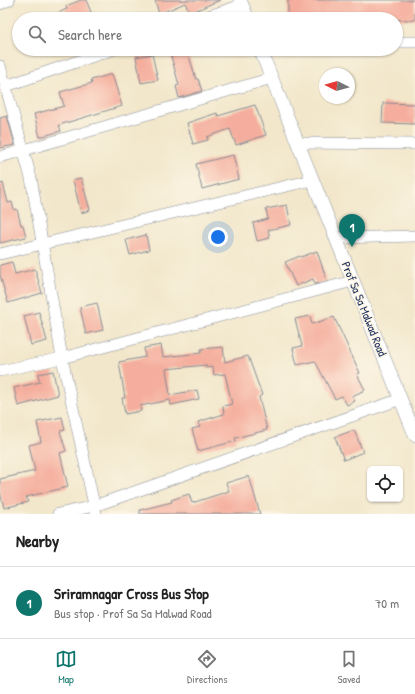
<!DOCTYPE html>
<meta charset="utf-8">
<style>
body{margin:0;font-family:"Patrick Hand",sans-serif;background:#f6f6f6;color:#222}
.controls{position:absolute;right:12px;bottom:12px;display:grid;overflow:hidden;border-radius:6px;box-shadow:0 1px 3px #0004}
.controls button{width:36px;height:36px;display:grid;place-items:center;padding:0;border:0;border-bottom:1px solid #e0e0e0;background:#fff;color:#222;font:20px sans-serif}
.compass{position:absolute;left:319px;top:68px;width:36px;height:36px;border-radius:50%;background:#fff;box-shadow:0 1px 3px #0004;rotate:276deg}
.you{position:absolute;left:218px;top:237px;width:14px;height:14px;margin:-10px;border:3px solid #fff;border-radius:50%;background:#1a73e8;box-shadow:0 0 0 6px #1a73e833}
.badge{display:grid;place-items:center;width:26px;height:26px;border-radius:50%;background:#0f766e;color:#fff;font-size:13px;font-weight:700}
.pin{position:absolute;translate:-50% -33px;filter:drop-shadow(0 1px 2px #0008)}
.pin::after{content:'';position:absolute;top:21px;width:14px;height:12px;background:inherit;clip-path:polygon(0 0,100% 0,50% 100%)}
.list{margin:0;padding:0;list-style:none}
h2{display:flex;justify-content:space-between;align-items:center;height:52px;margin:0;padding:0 16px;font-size:17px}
h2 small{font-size:13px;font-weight:400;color:#767676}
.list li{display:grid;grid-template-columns:26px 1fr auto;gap:12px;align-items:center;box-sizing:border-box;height:72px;padding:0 16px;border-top:1px solid #e0e0e0}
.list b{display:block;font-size:15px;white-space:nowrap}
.list p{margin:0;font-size:13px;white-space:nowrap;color:#767676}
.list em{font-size:13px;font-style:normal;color:#767676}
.icon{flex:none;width:22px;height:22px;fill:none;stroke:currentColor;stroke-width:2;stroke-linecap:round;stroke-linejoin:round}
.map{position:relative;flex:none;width:415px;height:514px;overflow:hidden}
.search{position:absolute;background:#fff;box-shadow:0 1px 3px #0004;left:12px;right:12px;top:12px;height:44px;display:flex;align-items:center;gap:10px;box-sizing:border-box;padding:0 14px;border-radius:22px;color:#767676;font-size:15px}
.sheet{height:124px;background:#fff}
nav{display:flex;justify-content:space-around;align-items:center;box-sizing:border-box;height:56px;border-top:1px solid #e0e0e0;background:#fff;font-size:11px;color:#767676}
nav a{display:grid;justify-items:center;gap:2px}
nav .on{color:#0f766e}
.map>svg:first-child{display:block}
.building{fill:#f5ae9d}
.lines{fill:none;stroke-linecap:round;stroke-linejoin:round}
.minor-casing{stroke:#868b94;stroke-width:12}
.tertiary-casing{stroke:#868b94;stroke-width:14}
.minor{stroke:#fff;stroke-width:11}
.tertiary{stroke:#fff;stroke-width:13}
.labels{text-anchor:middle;stroke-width:3;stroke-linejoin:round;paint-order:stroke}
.street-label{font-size:12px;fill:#1b2f5e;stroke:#fcf5e5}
</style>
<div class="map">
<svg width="415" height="514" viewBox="0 0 415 514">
<rect width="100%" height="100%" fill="#fcf5e5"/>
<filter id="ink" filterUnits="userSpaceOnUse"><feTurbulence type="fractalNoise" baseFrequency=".025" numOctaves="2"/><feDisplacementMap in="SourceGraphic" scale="8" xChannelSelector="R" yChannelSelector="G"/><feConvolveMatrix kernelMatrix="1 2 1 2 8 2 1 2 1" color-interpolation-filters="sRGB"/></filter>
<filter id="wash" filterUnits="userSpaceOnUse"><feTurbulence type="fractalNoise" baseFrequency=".012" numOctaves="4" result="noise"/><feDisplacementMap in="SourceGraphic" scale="16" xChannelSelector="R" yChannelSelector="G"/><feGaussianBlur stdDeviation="0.9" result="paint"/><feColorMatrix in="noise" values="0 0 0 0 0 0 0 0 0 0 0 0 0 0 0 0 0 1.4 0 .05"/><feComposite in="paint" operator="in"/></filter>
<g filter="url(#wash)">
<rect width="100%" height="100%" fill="#f2e7cb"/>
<g id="blocks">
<!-- building -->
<g class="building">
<path d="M81 0H86L94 19H44L67 9 66 6Z"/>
<path d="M155 0H220L190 13 185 3 159 14Z"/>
<path d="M288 0H415V20L288 18Z"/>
<path d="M169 49H187L196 79H198L202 91 179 98 176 86 179 85Z"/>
<path d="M152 54 158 80 141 83 136 57Z"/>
<path d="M112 74 122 106 59 125 61 131 40 137 34 114 64 106 60 92 92 83 91 80Z"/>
<path d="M383 103 415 104V124L382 123Z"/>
<path d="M255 105 266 135 236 145 230 129 207 137 208 140 193 144 187 123 217 113 218 116Z"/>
<path d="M7 116 15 145 0 148V118Z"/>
<path d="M233 155 239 179 202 189 196 164Z"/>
<path d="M81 178 90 210 81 213 73 180Z"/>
<path d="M3 183 8 203 12 202 14 210 17 209 21 225H23L26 237 0 243V184Z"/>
<path d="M287 205 291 225 268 230 270 238 257 241 253 223 268 219 266 209Z"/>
<path d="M146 235 149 250 130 255 126 240Z"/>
<path d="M317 251 327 281 315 284 313 279 296 286 285 262 300 256 301 257Z"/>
<path d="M12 262 15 274 35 269 42 293 8 303 0 275V265Z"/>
<path d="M97 303 103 330 86 334 80 307Z"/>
<path d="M39 312 47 341 31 345 24 316Z"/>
<path d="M310 316 312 324 334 317 360 373 357 374 365 390 352 396 355 401 347 405 342 396 335 399 315 361 297 365 293 348 302 346 295 319Z"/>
<path d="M161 345 163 357 201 353V349L223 347 225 362 248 356 262 395 259 397 267 430 235 438 236 441 198 451 192 429 200 427 198 422 224 414 223 406 232 404 225 374 214 375 213 367 206 368V365L166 369 170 395 197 390 199 399 171 405 170 400 140 406 141 411 125 414 122 398H125L119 362 145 357 144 348Z"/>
<path d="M53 371 58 395 18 406 14 388 40 382 38 374Z"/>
<path d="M62 417 65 430 60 431 66 451 60 453 68 487 26 497 28 502 4 508 0 492V479L35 471 29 445 41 442 37 422Z"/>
<path d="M354 430 363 452 344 460 335 437Z"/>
<path d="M249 476 260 514H140V510L172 502 171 500 189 494 192 503 229 491 226 483Z"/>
</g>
</g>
</g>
<g filter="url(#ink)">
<use href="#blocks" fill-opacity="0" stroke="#868b94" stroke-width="1"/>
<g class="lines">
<defs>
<g id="minor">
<path d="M0 4 9 0"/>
<path d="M200 19 242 5"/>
<path d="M396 42H415"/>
<path d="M0 66 31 178 62 358 96 514"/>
<path d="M6 86 114 49"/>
<path d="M298 143 415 144"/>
<path d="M0 157 272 78"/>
<path d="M336 238 415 236"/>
<path d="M0 254 312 180"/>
<path d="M0 371 62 358 353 281"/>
<path d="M58 514 94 506 401 399"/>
</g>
<g id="tertiary">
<path d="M240 0 248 19"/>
<path d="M260 49 415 435"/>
</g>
</defs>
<!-- minor casing -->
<use href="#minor" class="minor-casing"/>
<!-- tertiary casing -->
<use href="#tertiary" class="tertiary-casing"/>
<!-- minor -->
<use href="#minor" class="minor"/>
<!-- tertiary -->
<use href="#tertiary" class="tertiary"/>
</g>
</g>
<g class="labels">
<!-- street labels -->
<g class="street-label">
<text transform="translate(364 309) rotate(68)" y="4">Prof Sa Sa Malwad Road</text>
</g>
</g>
</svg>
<div class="controls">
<button><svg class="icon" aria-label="locate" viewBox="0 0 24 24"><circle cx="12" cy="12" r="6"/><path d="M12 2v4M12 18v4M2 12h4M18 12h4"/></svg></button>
</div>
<svg class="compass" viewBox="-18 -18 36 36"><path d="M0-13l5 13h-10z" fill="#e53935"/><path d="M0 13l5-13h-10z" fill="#767676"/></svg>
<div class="you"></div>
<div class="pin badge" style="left:352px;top:247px">1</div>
<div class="search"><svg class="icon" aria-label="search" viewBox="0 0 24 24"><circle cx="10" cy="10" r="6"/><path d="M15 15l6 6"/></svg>Search here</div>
</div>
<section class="sheet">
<h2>Nearby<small></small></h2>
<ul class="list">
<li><span class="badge">1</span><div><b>Sriramnagar Cross Bus Stop</b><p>Bus stop · Prof Sa Sa Malwad Road</p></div><em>70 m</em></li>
</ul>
</section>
<nav>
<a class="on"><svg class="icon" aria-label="map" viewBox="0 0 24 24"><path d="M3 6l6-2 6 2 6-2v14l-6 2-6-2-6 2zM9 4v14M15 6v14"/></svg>Map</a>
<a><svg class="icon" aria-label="directions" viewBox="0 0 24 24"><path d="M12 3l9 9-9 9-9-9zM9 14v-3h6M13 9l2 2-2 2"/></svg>Directions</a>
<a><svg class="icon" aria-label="saved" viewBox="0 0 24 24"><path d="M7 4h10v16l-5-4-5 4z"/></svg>Saved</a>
</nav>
